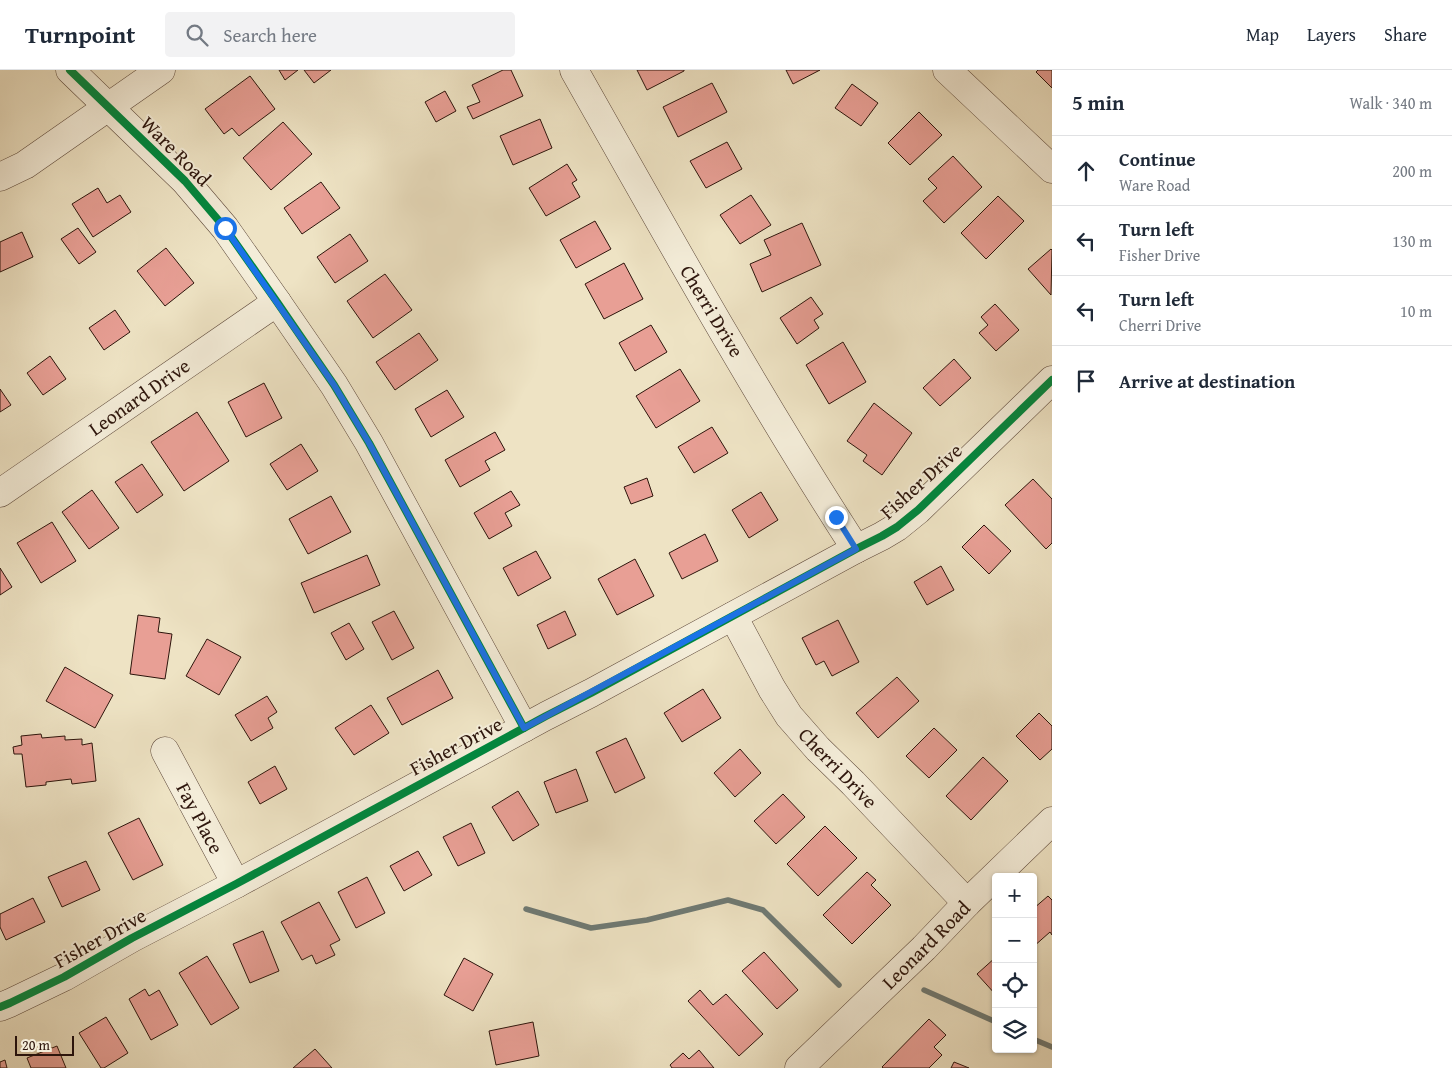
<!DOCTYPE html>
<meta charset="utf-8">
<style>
body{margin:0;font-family:"Gentium Book Plus",serif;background:#f2f2f3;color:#1f2937}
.controls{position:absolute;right:15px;bottom:15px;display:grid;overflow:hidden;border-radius:5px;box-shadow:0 1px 4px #0004}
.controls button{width:45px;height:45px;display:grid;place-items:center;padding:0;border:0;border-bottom:1px solid #e0e1e3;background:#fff;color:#1f2937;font:25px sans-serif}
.scale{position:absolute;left:15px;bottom:12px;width:59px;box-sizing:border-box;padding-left:5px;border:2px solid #2d150c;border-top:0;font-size:14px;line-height:18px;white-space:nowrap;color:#2d150c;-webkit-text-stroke:4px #f4edd9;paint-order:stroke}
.stop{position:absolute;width:15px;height:15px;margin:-11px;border:4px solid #1a73e8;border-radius:50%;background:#fff}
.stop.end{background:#1a73e8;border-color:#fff;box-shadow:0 1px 5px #0008}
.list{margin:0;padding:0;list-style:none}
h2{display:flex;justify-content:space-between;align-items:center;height:65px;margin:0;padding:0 20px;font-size:21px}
h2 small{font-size:16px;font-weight:400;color:#747a83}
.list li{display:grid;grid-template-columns:32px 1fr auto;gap:15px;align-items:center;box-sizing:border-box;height:70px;padding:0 20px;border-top:1px solid #e0e1e3}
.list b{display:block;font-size:19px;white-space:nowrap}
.list p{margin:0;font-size:16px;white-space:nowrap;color:#747a83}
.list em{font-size:16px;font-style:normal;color:#747a83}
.icon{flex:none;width:28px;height:28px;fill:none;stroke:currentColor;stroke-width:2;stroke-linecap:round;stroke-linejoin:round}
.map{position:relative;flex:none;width:1052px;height:998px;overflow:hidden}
header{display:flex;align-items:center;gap:30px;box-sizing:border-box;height:70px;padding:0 25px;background:#fff;border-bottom:1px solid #e0e1e3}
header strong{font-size:24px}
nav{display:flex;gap:28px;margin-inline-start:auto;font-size:18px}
.search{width:350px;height:45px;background:#f2f2f3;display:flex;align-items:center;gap:12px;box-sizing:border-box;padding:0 18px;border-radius:5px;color:#747a83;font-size:19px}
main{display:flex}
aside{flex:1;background:#fff}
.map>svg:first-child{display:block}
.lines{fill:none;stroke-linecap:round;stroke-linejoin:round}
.stream{stroke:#6f7a74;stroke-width:5.5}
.building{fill:#e89f95;stroke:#2d150c}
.minor-casing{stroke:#5d483a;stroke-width:29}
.minor{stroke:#f4edd9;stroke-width:28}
.cycleway-casing{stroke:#f4edd9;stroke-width:11}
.cycleway{stroke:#00873e;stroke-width:8}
.route{stroke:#1a73e8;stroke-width:6}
.labels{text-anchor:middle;stroke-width:4;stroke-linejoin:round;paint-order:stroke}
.street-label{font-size:20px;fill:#2d150c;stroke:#f4edd9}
</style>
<header>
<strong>Turnpoint</strong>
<div class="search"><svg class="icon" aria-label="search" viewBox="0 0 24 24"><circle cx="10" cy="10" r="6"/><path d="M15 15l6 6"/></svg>Search here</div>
<nav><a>Map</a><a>Layers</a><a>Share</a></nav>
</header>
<main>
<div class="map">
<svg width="1052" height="998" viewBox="0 0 1052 998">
<rect width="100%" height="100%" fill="#eee3c4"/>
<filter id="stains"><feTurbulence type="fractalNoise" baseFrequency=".004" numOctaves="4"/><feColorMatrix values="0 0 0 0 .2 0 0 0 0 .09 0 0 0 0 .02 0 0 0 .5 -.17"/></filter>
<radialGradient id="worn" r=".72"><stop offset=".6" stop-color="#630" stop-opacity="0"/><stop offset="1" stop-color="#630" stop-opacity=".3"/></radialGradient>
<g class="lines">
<!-- stream -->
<g class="stream">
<path d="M526 839 591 858 647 850 728 830 763 840 839 915"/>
<path d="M924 920 996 952"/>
<path d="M1033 969 1052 977"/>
</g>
</g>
<!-- building -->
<g class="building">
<path d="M279 0H298L285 10Z"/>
<path d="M304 0H331L314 13Z"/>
<path d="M503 0H511L523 26 473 49 467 37 480 32 472 15Z"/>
<path d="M637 0H684V1L647 20Z"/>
<path d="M786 0H820L793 14Z"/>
<path d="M1038 0H1052V18L1036 2Z"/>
<path d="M250 6 275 39 239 66 232 58 224 64 205 39Z"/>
<path d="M712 13 727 42 678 67 663 37Z"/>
<path d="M852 14 878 33 861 56 835 38Z"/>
<path d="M445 21 456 41 436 52 425 32Z"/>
<path d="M919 42 942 65 910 95 888 73Z"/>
<path d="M540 49 552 78 513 95 500 66Z"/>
<path d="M283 52 312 84 271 120 243 88Z"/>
<path d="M727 72 742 99 706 118 690 91Z"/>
<path d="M953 86 982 117 944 153 923 131 937 118 928 109Z"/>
<path d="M567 94 577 110 572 113 580 127 546 146 529 118Z"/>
<path d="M321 112 340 138 302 164 284 138Z"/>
<path d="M98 118 107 133 120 125 131 142 93 167 72 134Z"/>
<path d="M751 125 771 155 740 174 720 145Z"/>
<path d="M998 126 1024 151 986 189 961 163Z"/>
<path d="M595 151 611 179 576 198 560 170Z"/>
<path d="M802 153 821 195 762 222 750 194 771 185 764 170Z"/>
<path d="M78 158 96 182 79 194 61 169Z"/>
<path d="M22 162 33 187 0 202V172Z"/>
<path d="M350 164 368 191 335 213 317 187Z"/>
<path d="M166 178 194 213 165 236 137 201Z"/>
<path d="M1051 179 1052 180 1051 225 1028 199Z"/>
<path d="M624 193 643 229 604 249 585 214Z"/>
<path d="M385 204 412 240 373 268 347 231Z"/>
<path d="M811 227 823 244 814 250 819 258 797 274 780 248Z"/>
<path d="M995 234 1019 260 996 281 979 263 988 255 981 247Z"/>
<path d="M115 240 130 262 104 280 89 258Z"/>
<path d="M651 255 667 282 635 301 619 273Z"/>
<path d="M419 263 438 290 395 320 376 292Z"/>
<path d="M843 272 866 312 829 334 806 295Z"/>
<path d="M50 286 66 309 43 325 27 303Z"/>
<path d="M954 289 971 308 940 336 923 318Z"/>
<path d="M680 299 700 331 656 358 636 326Z"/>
<path d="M264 313 282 348 246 367 228 332Z"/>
<path d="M0 319 11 335 0 342Z"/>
<path d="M447 320 464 347 431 367 415 339Z"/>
<path d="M874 333 912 363 882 405 863 391 867 385 847 371Z"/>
<path d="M197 342 229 391 184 421 151 372Z"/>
<path d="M712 357 728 383 694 403 678 377Z"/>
<path d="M495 362 505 380 485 391 490 400 460 417 445 390Z"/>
<path d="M301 374 318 401 287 420 270 394Z"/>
<path d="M142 394 163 425 137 443 115 412Z"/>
<path d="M647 408 653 426 631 434 624 417Z"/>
<path d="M1033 409 1052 429V473L1046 479 1005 435Z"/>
<path d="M92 420 119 458 89 479 62 442Z"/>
<path d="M511 421 520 435 505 443 512 456 489 469 474 443Z"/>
<path d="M761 422 778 450 749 468 732 440Z"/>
<path d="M331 426 351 462 308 484 289 449Z"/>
<path d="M52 452 76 491 41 513 17 473Z"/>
<path d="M984 455 1011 481 989 504 962 477Z"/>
<path d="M705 464 718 491 682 509 669 483Z"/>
<path d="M536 481 551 508 518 526 503 498Z"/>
<path d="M367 485 380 515 314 543 301 513Z"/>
<path d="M635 489 654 526 617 545 598 509Z"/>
<path d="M941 496 954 520 927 535 914 512Z"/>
<path d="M0 498 12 517 0 525Z"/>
<path d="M394 541 414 578 392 590 372 552Z"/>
<path d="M565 541 576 565 548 579 537 555Z"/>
<path d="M138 545 160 548 158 562 172 564 165 609 130 604Z"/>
<path d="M838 550 859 592 832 606 824 591 816 595 802 568Z"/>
<path d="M349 553 364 579 346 590 331 563Z"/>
<path d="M207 569 241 587 219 625 186 606Z"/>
<path d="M65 597 113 625 95 658 46 631Z"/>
<path d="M438 600 453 628 402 655 387 628Z"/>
<path d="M897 607 919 631 878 668 856 643Z"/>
<path d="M703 619 721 648 682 672 664 643Z"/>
<path d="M267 626 277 642 268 648 273 658 251 671 235 645Z"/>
<path d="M371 635 389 663 354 685 335 658Z"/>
<path d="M1039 643 1052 656V679L1040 690 1016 666Z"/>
<path d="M934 658 957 680 929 708 906 686Z"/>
<path d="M41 664 42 668 65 666V670L82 669V675L92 673 96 711 72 714 71 709 46 712V715L26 717 22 684H14L13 677 22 675 21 666Z"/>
<path d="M626 668 645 708 615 723 596 682Z"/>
<path d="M740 679 761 703 735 727 714 703Z"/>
<path d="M983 687 1008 711 971 750 946 726Z"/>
<path d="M275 696 287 719 260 734 248 712Z"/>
<path d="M576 699 588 731 556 743 544 712Z"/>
<path d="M518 721 539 755 513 771 492 737Z"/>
<path d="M783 724 805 747 776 774 754 751Z"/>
<path d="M139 748 163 795 133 810 108 763Z"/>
<path d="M471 753 485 783 458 796 443 767Z"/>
<path d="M825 756 857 788 818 826 787 794Z"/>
<path d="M418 781 432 805 404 821 390 796Z"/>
<path d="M86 791 100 820 62 837 48 807Z"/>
<path d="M867 802 876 810 871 815 891 835 852 874 823 845Z"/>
<path d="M367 807 385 843 356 858 338 822Z"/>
<path d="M1048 826 1052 830V865L1050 862 1033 877V839Z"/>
<path d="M33 828 45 852 6 870 0 857V844Z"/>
<path d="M319 832 340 870 330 875 335 885 316 894 312 885 302 890 281 852Z"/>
<path d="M263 861 279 901 250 913 233 874Z"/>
<path d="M764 882 798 920 777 939 742 901Z"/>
<path d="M207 886 239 938 211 955 179 903Z"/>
<path d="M996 887V925L977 904Z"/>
<path d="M464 888 493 904 473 941 444 925Z"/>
<path d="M145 919 149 926 159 920 178 955 151 970 129 929Z"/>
<path d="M700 920 713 935 726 924 763 964 739 986 688 931Z"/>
<path d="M106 947 128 983 104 998H101L79 963Z"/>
<path d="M929 949 946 965 934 977 942 985 929 998H883L882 997Z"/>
<path d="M533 952 539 986 496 995 489 961Z"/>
<path d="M57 976 66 998H31L27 988Z"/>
<path d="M315 979 332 998H293Z"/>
<path d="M699 980 714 998H672L670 995 683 983 689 989Z"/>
<path d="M5 990 7 998H0V992Z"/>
<path d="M954 992 969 998H951Z"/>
</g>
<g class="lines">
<defs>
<g id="minor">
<path d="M70 0 185 111 225 158 277 232 334 315 369 373 524 658"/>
<path d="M574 0C665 161 755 323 856 479"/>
<path d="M947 0 1052 99"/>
<path d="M0 107 25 95 161 0"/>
<path d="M0 423 277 232"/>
<path d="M733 546 772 619 789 646 818 679 853 713 967 833"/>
<path d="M165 681 236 814"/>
<path d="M0 937 10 933 64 907 132 868 236 814 546 646 591 623 856 479 882 466 897 457 918 440 1052 310"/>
<path d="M799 998 924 878 967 833 1052 751"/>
</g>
</defs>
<!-- minor casing -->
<use href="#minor" class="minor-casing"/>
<!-- minor -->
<use href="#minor" class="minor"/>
<defs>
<g id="cycleway">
<path d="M70 0 185 111 225 158 277 232 334 315 369 373 524 658"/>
<path d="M0 937 10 933 64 907 132 868 236 814 546 646 591 623 856 479 882 466 897 457 918 440 1052 310"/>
</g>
</defs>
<!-- cycleway casing -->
<use href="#cycleway" class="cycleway-casing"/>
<!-- cycleway -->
<use href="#cycleway" class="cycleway"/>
</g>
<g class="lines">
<!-- route -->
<path class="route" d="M225 158 334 315 369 373 524 658 856 479 836 447"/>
</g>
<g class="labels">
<!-- street labels -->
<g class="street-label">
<text transform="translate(176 81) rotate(45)" y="7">Ware Road</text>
<text transform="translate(712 241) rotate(59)" y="7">Cherri Drive</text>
<text transform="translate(139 327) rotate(-35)" y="7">Leonard Drive</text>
<text transform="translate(921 411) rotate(-42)" y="7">Fisher Drive</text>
<text transform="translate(456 676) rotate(-28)" y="7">Fisher Drive</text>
<text transform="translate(838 698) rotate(46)" y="7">Cherri Drive</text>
<text transform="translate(200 748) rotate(62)" y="7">Fay Place</text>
<text transform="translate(100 868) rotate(-29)" y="7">Fisher Drive</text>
<text transform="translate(926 875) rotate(-45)" y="7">Leonard Road</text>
</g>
</g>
<rect width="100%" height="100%" filter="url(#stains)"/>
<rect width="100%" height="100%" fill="url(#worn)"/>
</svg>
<div class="controls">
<button>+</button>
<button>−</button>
<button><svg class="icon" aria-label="locate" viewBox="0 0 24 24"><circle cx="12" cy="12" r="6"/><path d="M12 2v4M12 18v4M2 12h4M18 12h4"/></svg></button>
<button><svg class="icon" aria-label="layers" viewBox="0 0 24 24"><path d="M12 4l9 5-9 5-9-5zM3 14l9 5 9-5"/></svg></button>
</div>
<div class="scale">20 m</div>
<div class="stop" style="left:225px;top:158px"></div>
<div class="stop end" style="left:836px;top:447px"></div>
</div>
<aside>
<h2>5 min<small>Walk · 340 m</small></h2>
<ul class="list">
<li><svg class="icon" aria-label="ahead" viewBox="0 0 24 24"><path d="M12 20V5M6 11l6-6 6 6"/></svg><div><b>Continue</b><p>Ware Road</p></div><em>200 m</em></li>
<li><svg class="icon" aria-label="left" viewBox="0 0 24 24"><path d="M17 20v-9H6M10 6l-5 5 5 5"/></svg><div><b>Turn left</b><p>Fisher Drive</p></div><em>130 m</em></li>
<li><svg class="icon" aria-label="left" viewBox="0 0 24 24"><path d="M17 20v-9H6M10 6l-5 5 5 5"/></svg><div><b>Turn left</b><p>Cherri Drive</p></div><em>10 m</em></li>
<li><svg class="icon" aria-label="arrive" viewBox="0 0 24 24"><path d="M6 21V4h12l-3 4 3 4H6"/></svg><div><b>Arrive at destination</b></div></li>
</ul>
</aside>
</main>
